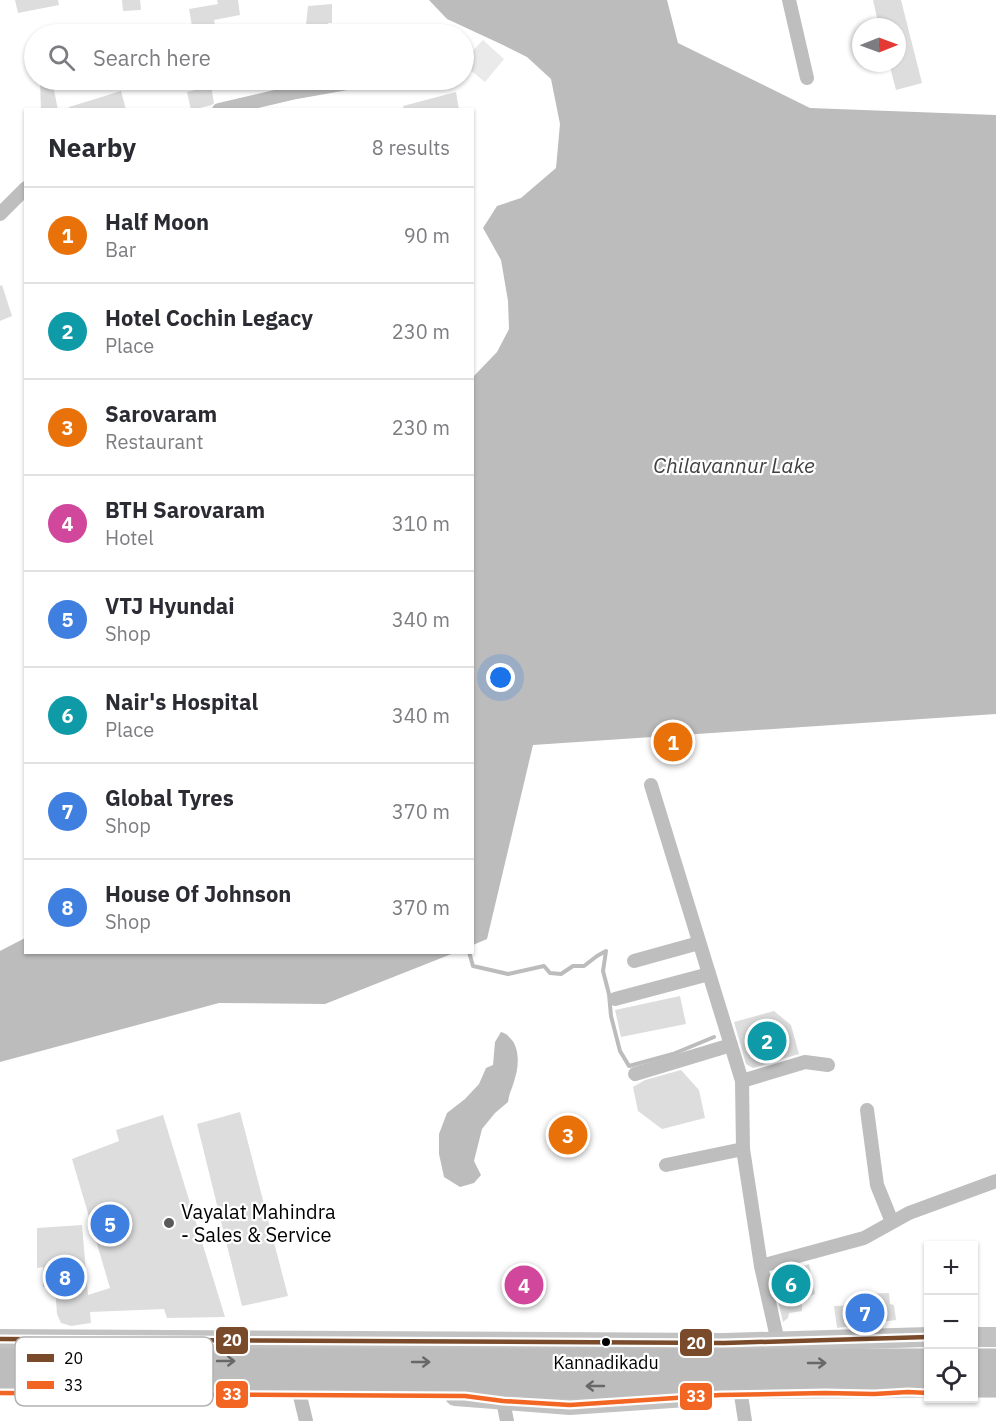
<!DOCTYPE html>
<meta charset="utf-8">
<style>
body{margin:0;font-family:"IBM Plex Sans",sans-serif;background:#f2f2f3;color:#2b2b33}
.controls{position:absolute;right:18px;bottom:18px;display:grid;overflow:hidden;border-radius:0px;box-shadow:0 2px 4px #0004}
.controls button{width:54px;height:54px;display:grid;place-items:center;padding:0;border:0;border-bottom:2px solid #e1e1e2;background:#fff;color:#2b2b33;font:30px sans-serif}
.compass{position:absolute;left:852px;top:18px;width:54px;height:54px;border-radius:50%;background:#fff;box-shadow:0 2px 4px #0004;rotate:89deg}
.you{position:absolute;left:501px;top:678px;width:21px;height:21px;margin:-15px;border:4px solid #fff;border-radius:50%;background:#1a73e8;box-shadow:0 0 0 9px #1a73e833}
.badge{display:grid;place-items:center;width:39px;height:39px;border-radius:50%;background:#b45309;color:#fff;font-size:20px;font-weight:700}
.pin{position:absolute;translate:-50% -50%;border:3px solid #fff;box-shadow:0 2px 6px #0006}
.list{margin:0;padding:0;list-style:none}
h2{display:flex;justify-content:space-between;align-items:center;height:78px;margin:0;padding:0 24px;font-size:26px}
h2 small{font-size:20px;font-weight:400;color:#7c7c81}
.list li{display:grid;grid-template-columns:39px 1fr auto;gap:18px;align-items:center;box-sizing:border-box;height:96px;padding:0 24px;border-top:2px solid #e1e1e2}
.list b{display:block;font-size:22px;white-space:nowrap}
.list p{margin:0;font-size:20px;white-space:nowrap;color:#7c7c81}
.list em{font-size:20px;font-style:normal;color:#7c7c81}
.icon{flex:none;width:33px;height:33px;fill:none;stroke:currentColor;stroke-width:2;stroke-linecap:round;stroke-linejoin:round}
.map{position:relative;flex:none;width:996px;height:1421px;overflow:hidden}
.search{position:absolute;background:#fff;box-shadow:0 2px 4px #0004;left:24px;top:24px;width:450px;height:66px;display:flex;align-items:center;gap:15px;box-sizing:border-box;padding:0 21px;border-radius:33px;color:#7c7c81;font-size:22px}
.panel{position:absolute;background:#fff;box-shadow:0 2px 4px #0004;left:24px;top:108px;width:450px;height:846px;border-radius:0px}
.map>svg:first-child{display:block}
.green{fill:#eaeaea}
.water{fill:#bcbcbc}
.lines{fill:none;stroke-linecap:round;stroke-linejoin:round}
.stream{stroke:#bcbcbc;stroke-width:4}
.building{fill:#ddd}
.highway-casing{stroke:#dbdbdb;stroke-width:28}
.street{stroke:#bebebe;stroke-width:14}
.secondary{stroke:#c2c2c2;stroke-width:20}
.highway{stroke:#bdbdbd;stroke-width:26}
.bus-1-casing{stroke:#fff;stroke-width:9}
.bus-2-casing{stroke:#fff;stroke-width:9}
.bus-1{stroke:#7a4b2a;stroke-width:4.5}
.bus-2{stroke:#f26522;stroke-width:4.5}
.oneway{stroke:#686868}
.poi-dot{fill:#595959;stroke:#fff;stroke-width:2}
.bus-dot{fill:#000;stroke:#fff;stroke-width:2}
.labels{text-anchor:middle;stroke-width:4.5;stroke-linejoin:round;paint-order:stroke}
.bus-label{font-size:18px;fill:#000;stroke:#fff}
.poi-label{font-size:20px;fill:#000;stroke:#fff;text-anchor:start}
.water-label{font-size:21px;font-style:italic;fill:#414141;stroke:#fff}
.key{fill:#fff;stroke:#b2b2b2;stroke-width:1.5}
.key-label{font-size:16px;fill:#000}
.line-badge{stroke:#fff;stroke-width:2}
.badge-label{font-size:16px;text-anchor:middle;font-weight:bold;fill:#fff}
</style>
<div class="map">
<svg width="996" height="1421" viewBox="0 0 996 1421">
<rect width="100%" height="100%" fill="#fff"/>
<!-- green -->
<path class="green" d="M483 40 504 59 485 82 464 65V60Z"/>
<!-- water -->
<g class="water">
<path d="M429 0H667L678 43 810 108 996 115V714L533 745 487 939 473 945V377L497 352 509 329 508 301 501 260 483 228 497 206 521 198 556 168 560 124 551 79 527 57 503 45 447 19Z"/>
<path d="M25 938 26 952 454 953 325 1004 219 1003 0 1062V951Z"/>
<path d="M501 1032C504 1033 507 1034 509 1037 520 1046 519 1066 515 1078 513 1087 509 1093 508 1102L495 1113 482 1129 474 1161 481 1175 474 1183 460 1187 444 1177 439 1154V1134L447 1113 465 1099 479 1084 486 1068 493 1065 495 1042Z"/>
</g>
<g class="lines">
<!-- stream -->
<path class="stream" d="M469 952 473 966 508 974 544 966 550 973 561 974 573 966H584L597 956 606 951 603 971 609 994 611 1016 620 1051 629 1066 673 1054 714 1037"/>
</g>
<!-- building -->
<g class="building">
<path d="M15 0H58L59 5 18 13Z"/>
<path d="M122 0H140L141 10 123 11Z"/>
<path d="M217 0H238L240 15 214 20 216 30 193 32 189 9 218 4Z"/>
<path d="M873 0H901L922 83 896 90 889 63H897V27H879Z"/>
<path d="M332 4V23H328L330 34H305L308 6Z"/>
<path d="M40 80H52L58 110H41Z"/>
<path d="M211 86 214 103 212 105 191 110 187 92Z"/>
<path d="M121 91 126 110H69V107Z"/>
<path d="M456 92 459 110H404L403 106Z"/>
<path d="M2 285 12 316 0 321V286Z"/>
<path d="M680 996 686 1024 621 1037 615 1010Z"/>
<path d="M774 1011 791 1025 799 1054 753 1068 746 1064 734 1022Z"/>
<path d="M681 1070 699 1090 705 1118 662 1129 638 1111 633 1087 645 1080Z"/>
<path d="M240 1112 288 1296 242 1306 197 1124Z"/>
<path d="M163 1115 225 1317 167 1318 164 1309 90 1312 91 1323 71 1326 61 1323 57 1314 55 1287H43V1267L37 1268V1228L82 1225 88 1295 110 1288 72 1159 119 1141 116 1130Z"/>
<path d="M809 1264 815 1294 802 1299V1311L789 1313 788 1318 783 1322 772 1275 779 1274 778 1271 795 1266 797 1268Z"/>
<path d="M889 1293 890 1304 894 1305 896 1320 837 1328 834 1306 863 1305V1294Z"/>
</g>
<g class="lines">
<defs>
<g id="highway">
<path d="M0 1361 928 1362"/>
<path d="M974 1362H996"/>
<path d="M0 1383 599 1386 928 1384"/>
<path d="M974 1384H996"/>
</g>
</defs>
<!-- highway casing -->
<use href="#highway" class="highway-casing"/>
<!-- street -->
<g class="street">
<path d="M789 0 807 78"/>
<path d="M219 110 296 92 363 80"/>
<path d="M0 214 26 188"/>
<path d="M651 785 742 1081 743 1149 761 1266 778 1342V1348"/>
<path d="M634 961 699 943"/>
<path d="M615 999 709 974"/>
<path d="M635 1074 731 1045"/>
<path d="M742 1081 805 1062 828 1065"/>
<path d="M867 1110 877 1185 892 1222"/>
<path d="M666 1165 743 1149"/>
<path d="M761 1266 864 1238 909 1213 996 1181"/>
<path d="M741 1395 745 1421"/>
<path d="M300 1396 306 1421"/>
<path d="M503 1401 507 1421"/>
</g>
<!-- secondary -->
<g class="secondary">
<path d="M974 1337H996"/>
<path d="M0 1339 724 1343 928 1337"/>
<path d="M455 1396 570 1405 701 1396"/>
</g>
<!-- highway -->
<use href="#highway" class="highway"/>
<defs>
<path id="bus-1" d="M0 1339 724 1343 928 1337"/>
<path id="bus-2" d="M0 1393 465 1396 503 1401 570 1405 720 1395 825 1393 874 1394 908 1392 928 1393"/>
</defs>
<!-- bus-1 casing -->
<use href="#bus-1" class="bus-1-casing"/>
<!-- bus-2 casing -->
<use href="#bus-2" class="bus-2-casing"/>
<!-- bus-1 -->
<use href="#bus-1" class="bus-1"/>
<!-- bus-2 -->
<use href="#bus-2" class="bus-2"/>
</g>
<!-- one-way arrows -->
<defs><path id="oneway-shaft" d="M-6 0H5M1.5-3L5.5 0L1.5 3" fill="none" stroke-width="1.6" stroke-linecap="round" stroke-linejoin="round" transform="scale(1.5)"/></defs>
<g class="oneway">
<use href="#oneway-shaft" transform="translate(226 1361)"/>
<use href="#oneway-shaft" transform="translate(421 1362)"/>
<use href="#oneway-shaft" transform="translate(817 1363)"/>
<use href="#oneway-shaft" transform="translate(595 1386) rotate(-180)"/>
</g>
<!-- markers -->
<circle class="poi-dot" cx="169" cy="1223" r="6"/>
<circle class="bus-dot" cx="606" cy="1342" r="5"/>
<g class="labels">
<!-- bus labels -->
<g class="bus-label">
<text x="606" y="1369">Kannadikadu</text>
</g>
<!-- poi labels -->
<g class="poi-label">
<text x="181" y="1219">Vayalat Mahindra<tspan x="181" dy="23">- Sales &amp; Service</tspan></text>
</g>
<!-- water labels -->
<g class="water-label">
<text x="734" y="473">Chilavannur Lake</text>
</g>
</g>
<!-- legend -->
<rect x="15" y="1337" width="198" height="69" rx="9" class="key"/>
<rect x="27" y="1354" width="27" height="8" fill="#7a4b2a"/>
<rect x="27" y="1381" width="27" height="8" fill="#f26522"/>
<g class="key-label">
<text x="64" y="1364">20</text>
<text x="64" y="1391">33</text>
</g>
<g class="line-badge">
<rect x="215" y="1326" width="34" height="29" rx="6" fill="#7a4b2a"/>
<rect x="679" y="1328" width="34" height="29" rx="6" fill="#7a4b2a"/>
<rect x="215" y="1380" width="34" height="29" rx="6" fill="#f26522"/>
<rect x="679" y="1382" width="34" height="29" rx="6" fill="#f26522"/>
</g>
<g class="badge-label">
<text x="232" y="1346">20</text>
<text x="696" y="1349">20</text>
<text x="232" y="1400">33</text>
<text x="696" y="1402">33</text>
</g>
</svg>
<div class="controls">
<button>+</button>
<button>−</button>
<button><svg class="icon" aria-label="locate" viewBox="0 0 24 24"><circle cx="12" cy="12" r="6"/><path d="M12 2v4M12 18v4M2 12h4M18 12h4"/></svg></button>
</div>
<svg class="compass" viewBox="-18 -18 36 36"><path d="M0-13l5 13h-10z" fill="#e53935"/><path d="M0 13l5-13h-10z" fill="#7c7c81"/></svg>
<div class="you"></div>
<div class="pin badge" style="left:673px;top:742px;background:#e8710a">1</div>
<div class="pin badge" style="left:767px;top:1041px;background:#0f9aa8">2</div>
<div class="pin badge" style="left:568px;top:1135px;background:#e8710a">3</div>
<div class="pin badge" style="left:524px;top:1285px;background:#d1479c">4</div>
<div class="pin badge" style="left:110px;top:1224px;background:#3f7fe0">5</div>
<div class="pin badge" style="left:791px;top:1284px;background:#0f9aa8">6</div>
<div class="pin badge" style="left:865px;top:1313px;background:#3f7fe0">7</div>
<div class="pin badge" style="left:65px;top:1277px;background:#3f7fe0">8</div>
<div class="search"><svg class="icon" aria-label="search" viewBox="0 0 24 24"><circle cx="10" cy="10" r="6"/><path d="M15 15l6 6"/></svg>Search here</div>
<section class="panel">
<h2>Nearby<small>8 results</small></h2>
<ul class="list">
<li><span class="badge" style="background:#e8710a">1</span><div><b>Half Moon</b><p>Bar</p></div><em>90 m</em></li>
<li><span class="badge" style="background:#0f9aa8">2</span><div><b>Hotel Cochin Legacy</b><p>Place</p></div><em>230 m</em></li>
<li><span class="badge" style="background:#e8710a">3</span><div><b>Sarovaram</b><p>Restaurant</p></div><em>230 m</em></li>
<li><span class="badge" style="background:#d1479c">4</span><div><b>BTH Sarovaram</b><p>Hotel</p></div><em>310 m</em></li>
<li><span class="badge" style="background:#3f7fe0">5</span><div><b>VTJ Hyundai</b><p>Shop</p></div><em>340 m</em></li>
<li><span class="badge" style="background:#0f9aa8">6</span><div><b>Nair's Hospital</b><p>Place</p></div><em>340 m</em></li>
<li><span class="badge" style="background:#3f7fe0">7</span><div><b>Global Tyres</b><p>Shop</p></div><em>370 m</em></li>
<li><span class="badge" style="background:#3f7fe0">8</span><div><b>House Of Johnson</b><p>Shop</p></div><em>370 m</em></li>
</ul>
</section>
</div>
